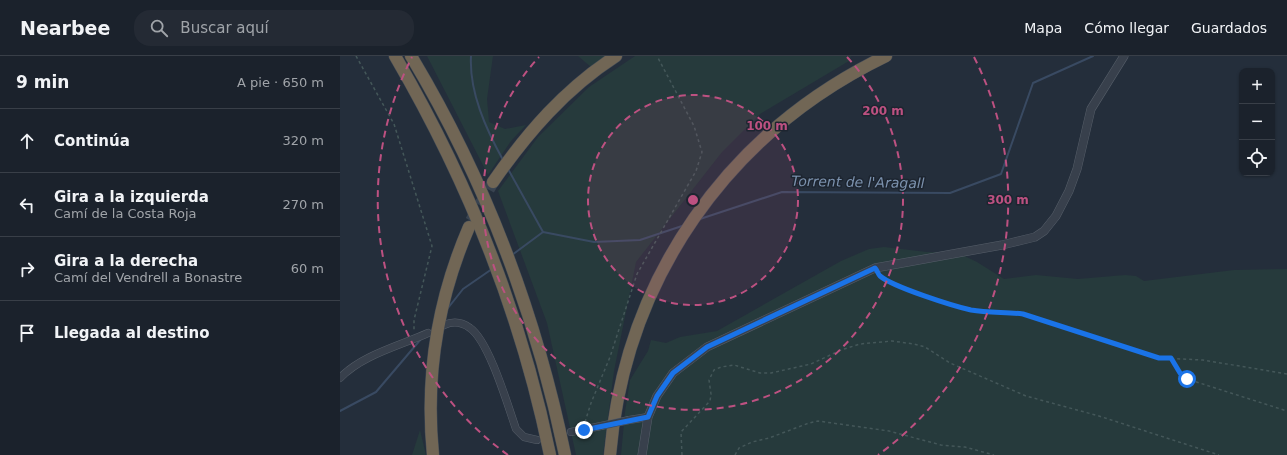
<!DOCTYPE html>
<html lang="es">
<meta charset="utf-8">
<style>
body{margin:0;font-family:"DejaVu Sans",sans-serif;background:#242a34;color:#f1f3f6}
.controls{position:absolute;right:12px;top:12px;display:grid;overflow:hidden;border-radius:8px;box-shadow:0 1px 3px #0004}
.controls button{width:36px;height:36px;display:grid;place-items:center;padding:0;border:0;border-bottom:1px solid #393f48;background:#1b222c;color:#f1f3f6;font:20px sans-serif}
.stop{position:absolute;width:12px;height:12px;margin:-9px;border:3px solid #1a73e8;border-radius:50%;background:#fff}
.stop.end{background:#1a73e8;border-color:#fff;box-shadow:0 1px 4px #0008}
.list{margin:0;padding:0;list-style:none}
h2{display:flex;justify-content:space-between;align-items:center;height:52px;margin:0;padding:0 16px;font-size:17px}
h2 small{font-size:13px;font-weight:400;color:#a0a4a9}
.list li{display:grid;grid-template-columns:26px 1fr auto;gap:12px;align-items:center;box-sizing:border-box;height:64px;padding:0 16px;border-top:1px solid #393f48}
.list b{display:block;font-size:15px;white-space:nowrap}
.list p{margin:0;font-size:13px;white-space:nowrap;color:#a0a4a9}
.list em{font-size:13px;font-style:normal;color:#a0a4a9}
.icon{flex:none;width:22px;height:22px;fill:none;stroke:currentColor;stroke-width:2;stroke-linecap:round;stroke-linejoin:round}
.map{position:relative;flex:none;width:947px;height:399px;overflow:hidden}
header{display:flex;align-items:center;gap:24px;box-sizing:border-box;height:56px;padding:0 20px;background:#1b222c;border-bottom:1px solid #393f48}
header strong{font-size:19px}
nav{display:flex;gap:22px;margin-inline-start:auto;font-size:14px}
.search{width:280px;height:36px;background:#242a34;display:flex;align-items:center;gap:10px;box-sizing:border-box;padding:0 14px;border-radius:16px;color:#a0a4a9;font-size:15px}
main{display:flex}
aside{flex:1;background:#1b222c}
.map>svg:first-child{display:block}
.green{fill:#263a3c}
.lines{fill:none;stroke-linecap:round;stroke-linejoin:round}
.stream{stroke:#394a62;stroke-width:2}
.motorway-tunnel{stroke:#394350;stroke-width:12;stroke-dasharray:12 6;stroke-linecap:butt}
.minor-casing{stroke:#565e69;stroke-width:8}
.tertiary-casing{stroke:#565e69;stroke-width:9}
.motorway-casing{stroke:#434b56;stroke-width:13}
.path{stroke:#445759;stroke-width:1.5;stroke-dasharray:3 3;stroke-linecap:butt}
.minor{stroke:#38404c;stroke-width:7}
.tertiary{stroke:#38404c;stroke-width:8}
.motorway{stroke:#716655;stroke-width:12}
.minor-bridge-casing{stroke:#565e69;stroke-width:8;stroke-linecap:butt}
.minor-bridge{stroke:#38404c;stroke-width:7}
.route{stroke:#1a73e8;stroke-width:5}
.ring{fill:none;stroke:#bd5181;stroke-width:2;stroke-dasharray:7 5}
.labels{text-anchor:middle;stroke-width:3;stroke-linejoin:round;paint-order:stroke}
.water-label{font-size:14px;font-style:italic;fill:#7c92ae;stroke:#1d2530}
.centre{fill:#bd5181;stroke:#1d2530;stroke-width:2}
.ring-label{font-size:12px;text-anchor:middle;font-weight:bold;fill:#bd5181;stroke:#1d2530;stroke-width:3;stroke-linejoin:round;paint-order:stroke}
</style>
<header>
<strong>Nearbee</strong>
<div class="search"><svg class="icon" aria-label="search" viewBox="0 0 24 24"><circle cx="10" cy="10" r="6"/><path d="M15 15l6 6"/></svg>Buscar aquí</div>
<nav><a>Mapa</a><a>Cómo llegar</a><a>Guardados</a></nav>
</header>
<main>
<aside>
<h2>9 min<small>A pie · 650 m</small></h2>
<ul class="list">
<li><svg class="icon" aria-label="ahead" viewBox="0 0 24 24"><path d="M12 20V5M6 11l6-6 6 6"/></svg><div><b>Continúa</b></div><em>320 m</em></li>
<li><svg class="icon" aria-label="left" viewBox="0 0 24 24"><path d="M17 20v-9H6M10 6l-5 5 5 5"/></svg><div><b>Gira a la izquierda</b><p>Camí de la Costa Roja</p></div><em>270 m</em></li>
<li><svg class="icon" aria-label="right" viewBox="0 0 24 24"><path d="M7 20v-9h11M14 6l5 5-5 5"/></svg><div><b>Gira a la derecha</b><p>Camí del Vendrell a Bonastre</p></div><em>60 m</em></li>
<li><svg class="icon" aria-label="arrive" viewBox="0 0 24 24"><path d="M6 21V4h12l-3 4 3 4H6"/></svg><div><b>Llegada al destino</b></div></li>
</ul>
</aside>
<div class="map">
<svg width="947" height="399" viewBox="0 0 947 399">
<rect width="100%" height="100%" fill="#242e3b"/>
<!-- green -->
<g class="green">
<path d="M87 0H153L147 43 149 66 165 73 186 69 171 85 148 119Z"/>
<path d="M238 0H266L251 11Z"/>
<path d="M295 0H511L509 5 420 58 382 96 296 206 274 315 263 399H236L207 267 158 135 198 81 249 31Z"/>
<path d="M544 191 587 196 618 197 637 206 664 223 696 219 738 223 785 219 796 220 804 225 894 214 947 213V399H281L285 356 290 324 308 295 311 284 326 287 340 281 377 275 501 205 529 193Z"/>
<path d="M80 374 86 399H72Z"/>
</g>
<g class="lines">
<!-- stream -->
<g class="stream">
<path d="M131 0C129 36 146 73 163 104"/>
<path d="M168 113 203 176"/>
<path d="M360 163 442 136 610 137 661 118 693 27 753 0"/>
<path d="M172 199 203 176 254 186 300 184 345 169"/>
<path d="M108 252 123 233 152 213"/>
<path d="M0 355 36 336 81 283"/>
</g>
<!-- motorway-tunnel -->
<path class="motorway-tunnel" d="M131 165 153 126"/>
<defs>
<g id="minor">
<path d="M104 269C113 265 122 266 130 272 149 285 168 350 176 373L184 381 197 384"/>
<path d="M0 322C22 299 59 290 88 277"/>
<path d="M289 364 308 361"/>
<path d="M231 376 261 370"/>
</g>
<path id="tertiary" d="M302 399 308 361 317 340 333 317 367 291 535 212 662 189 695 181 704 175 716 160 729 135 737 113 751 53 784 0"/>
<g id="motorway">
<path d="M55 0C128 125 181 257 210 399"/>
<path d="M71 0C145 123 196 259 225 399"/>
<path d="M153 126C187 77 225 33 276 0"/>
<path d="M93 399C85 319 97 245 129 171"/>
<path d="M270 399C285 223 387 77 546 0"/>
</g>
</defs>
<!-- minor casing -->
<use href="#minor" class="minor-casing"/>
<!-- tertiary casing -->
<use href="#tertiary" class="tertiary-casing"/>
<!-- motorway casing -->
<use href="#motorway" class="motorway-casing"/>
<!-- path -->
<g class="path">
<path d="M16 0 54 68 92 190 74 264V276"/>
<path d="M539 219C560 231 610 252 634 254 650 256 666 256 683 258L819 302 863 304 947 318"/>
<path d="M831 302 840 317 847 323 947 355"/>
<path d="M245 366 251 347 270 301 297 218 356 115 362 96 354 70 317 0"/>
<path d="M342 399 341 376 370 345 371 338 369 324 374 314 381 311 394 309 420 317H431L471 308 501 294 520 288 552 285 574 288 585 291 610 307 686 340 759 360 879 399"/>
<path d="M395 399 399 392 412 386 429 382 469 367 478 365 549 375 601 389 625 391 654 399"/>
</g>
<!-- minor -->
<use href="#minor" class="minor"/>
<!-- tertiary -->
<use href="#tertiary" class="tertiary"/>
<!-- motorway -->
<use href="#motorway" class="motorway"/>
<defs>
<path id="minor-bridge" d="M261 370 289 364"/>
</defs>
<!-- minor-bridge casing -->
<use href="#minor-bridge" class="minor-bridge-casing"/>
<!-- minor-bridge -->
<use href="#minor-bridge" class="minor-bridge"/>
</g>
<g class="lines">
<!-- route -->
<path class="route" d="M244 374 308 361 317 340 333 317 367 291 535 212C537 214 538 218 540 220 553 231 613 250 631 254 648 257 666 256 683 258L819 302H831L840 317 847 323"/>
</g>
<!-- distance rings -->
<circle cx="353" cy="144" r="105" fill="#bd5181" fill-opacity=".12"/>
<g class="ring">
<circle cx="353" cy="144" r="105"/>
<path d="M507 1A210 210 0 1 1 199 1"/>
<path d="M168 399A315 315 0 0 1 72 1M634 1A315 315 0 0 1 538 399"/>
</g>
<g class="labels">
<!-- water labels -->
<g class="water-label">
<text transform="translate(518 126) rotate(1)" y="5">Torrent de l'Aragall</text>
</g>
</g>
<circle cx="353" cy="144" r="6" class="centre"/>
<g class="ring-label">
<text x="543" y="59">200 m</text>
<text x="427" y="74">100 m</text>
<text x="668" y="148">300 m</text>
</g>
</svg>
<div class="controls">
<button>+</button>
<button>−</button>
<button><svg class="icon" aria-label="locate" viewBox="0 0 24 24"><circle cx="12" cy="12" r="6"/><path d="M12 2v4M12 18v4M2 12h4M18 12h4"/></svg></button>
</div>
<div class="stop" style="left:847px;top:323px"></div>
<div class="stop end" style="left:244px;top:374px"></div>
</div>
</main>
